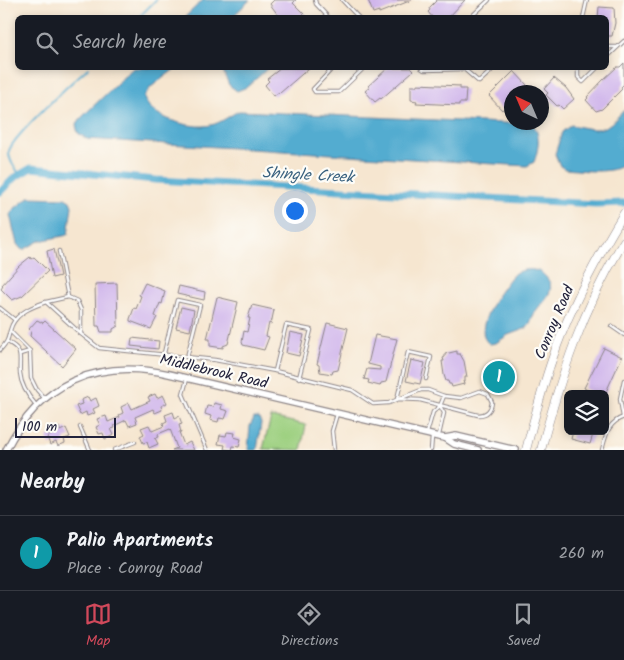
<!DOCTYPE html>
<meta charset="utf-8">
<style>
body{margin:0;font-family:Kalam,sans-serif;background:#20242c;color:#f1f3f6}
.controls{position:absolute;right:15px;bottom:15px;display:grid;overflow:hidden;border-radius:8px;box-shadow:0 2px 8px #0003}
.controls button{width:45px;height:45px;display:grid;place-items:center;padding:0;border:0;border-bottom:1px solid #363941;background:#171b24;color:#f1f3f6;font:25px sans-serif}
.compass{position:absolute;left:504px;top:85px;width:45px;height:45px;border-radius:50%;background:#171b24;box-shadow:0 2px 8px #0003;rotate:316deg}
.scale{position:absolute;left:15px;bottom:12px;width:101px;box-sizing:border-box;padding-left:5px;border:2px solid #22223b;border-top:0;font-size:14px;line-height:18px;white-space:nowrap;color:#22223b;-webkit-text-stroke:4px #fdfcf7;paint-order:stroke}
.you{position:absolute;left:294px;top:210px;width:18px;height:18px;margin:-12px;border:4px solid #fff;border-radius:50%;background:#1a73e8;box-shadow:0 0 0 8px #1a73e833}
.badge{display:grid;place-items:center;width:32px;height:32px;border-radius:50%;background:#d1495b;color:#fff;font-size:16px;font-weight:700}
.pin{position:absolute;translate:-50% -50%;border:2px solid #fff;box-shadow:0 1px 5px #0006}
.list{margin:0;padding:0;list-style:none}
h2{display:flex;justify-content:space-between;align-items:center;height:65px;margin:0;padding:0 20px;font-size:21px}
h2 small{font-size:16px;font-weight:400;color:#9ea1a6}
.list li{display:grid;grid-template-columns:32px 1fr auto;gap:15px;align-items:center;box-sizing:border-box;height:75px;padding:0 20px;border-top:1px solid #363941}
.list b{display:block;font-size:19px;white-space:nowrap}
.list p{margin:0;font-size:16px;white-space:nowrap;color:#9ea1a6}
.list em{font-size:16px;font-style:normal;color:#9ea1a6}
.icon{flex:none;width:28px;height:28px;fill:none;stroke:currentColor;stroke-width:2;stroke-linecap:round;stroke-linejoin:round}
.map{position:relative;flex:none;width:624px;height:450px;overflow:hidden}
.search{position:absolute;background:#171b24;box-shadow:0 2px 8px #0003;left:15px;right:15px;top:15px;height:55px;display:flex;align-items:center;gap:12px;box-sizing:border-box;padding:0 18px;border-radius:8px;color:#9ea1a6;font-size:19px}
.sheet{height:140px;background:#171b24}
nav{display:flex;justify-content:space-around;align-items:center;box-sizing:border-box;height:70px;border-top:1px solid #363941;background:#171b24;font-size:14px;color:#9ea1a6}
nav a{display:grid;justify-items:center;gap:2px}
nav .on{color:#d1495b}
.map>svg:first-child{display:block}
.green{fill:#9dd080;stroke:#60795e}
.water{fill:#53acd0;stroke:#3a6786}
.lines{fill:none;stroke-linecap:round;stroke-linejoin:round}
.stream{stroke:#53acd0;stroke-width:2}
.canal{stroke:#53acd0;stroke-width:7}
.building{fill:#d0b6eb}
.lane-casing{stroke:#8c8486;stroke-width:4.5}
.street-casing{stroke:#8c8486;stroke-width:8}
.secondary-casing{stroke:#8c8486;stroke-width:9}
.lane{stroke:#fff;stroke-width:2.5}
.street{stroke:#fff;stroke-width:5.5}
.secondary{stroke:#fff;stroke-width:8}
.labels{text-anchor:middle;stroke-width:4.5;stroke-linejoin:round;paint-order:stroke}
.street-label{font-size:15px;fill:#22223b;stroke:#fdfcf7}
.water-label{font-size:16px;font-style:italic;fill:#38607e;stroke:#fdfcf7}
</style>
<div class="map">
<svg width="624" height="450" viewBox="0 0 624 450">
<rect width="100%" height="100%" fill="#fdfcf7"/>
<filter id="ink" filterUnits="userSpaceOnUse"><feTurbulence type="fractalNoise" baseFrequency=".02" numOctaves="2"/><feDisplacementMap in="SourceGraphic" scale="10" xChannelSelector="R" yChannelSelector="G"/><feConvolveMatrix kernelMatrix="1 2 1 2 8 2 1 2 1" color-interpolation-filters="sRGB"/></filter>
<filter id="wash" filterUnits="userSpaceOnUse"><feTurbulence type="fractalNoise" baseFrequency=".0096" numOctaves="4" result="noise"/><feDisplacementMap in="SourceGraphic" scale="20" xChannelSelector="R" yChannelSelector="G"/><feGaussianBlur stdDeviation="1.12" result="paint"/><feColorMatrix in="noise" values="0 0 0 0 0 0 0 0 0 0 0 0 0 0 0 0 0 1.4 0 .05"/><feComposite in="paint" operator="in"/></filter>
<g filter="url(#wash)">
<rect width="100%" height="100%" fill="#f6e6d0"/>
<!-- green -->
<path class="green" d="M271 417 306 425 301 450 263 449Z"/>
<!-- water -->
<g class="water">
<path d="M203 0H250L232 17H185Z"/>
<path d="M133 68H176L151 87 144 97C149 118 193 130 211 125 221 123 230 115 239 111L525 124 534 126C541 136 538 151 534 162L527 166 87 139 78 133 76 125 81 118Z"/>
<path d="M222 68H268L247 87 237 91 229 85Z"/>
<path d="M624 110V164C614 175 579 170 565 169L560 166 555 154 562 132 571 125C600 131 604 133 624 110Z"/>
<path d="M29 197 65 198 70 201 72 206 68 235 39 241 23 250 21 249 17 244 10 215 14 209Z"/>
<path d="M524 270C533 269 540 270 546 277 559 292 541 301 534 314 531 319 531 323 527 328L508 335 496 343 490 344C469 332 502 288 512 276L515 273Z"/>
<path d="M254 418H259L261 423 257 450H248L250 426Z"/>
</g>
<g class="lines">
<!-- stream -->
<g class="stream">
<path d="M138 18 156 0"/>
<path d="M20 175C15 167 8 160 9 151 12 137 74 80 88 68"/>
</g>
<!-- canal -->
<path class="canal" d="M0 192 14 178 31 168 156 180 596 204 624 203"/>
</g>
<g id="blocks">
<!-- building -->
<g class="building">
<path d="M274 0H296L293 3 308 18H275L278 15 270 4Z"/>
<path d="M368 0H412L379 13V11L373 13Z"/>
<path d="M437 0H465L448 18H433L428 12 430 10 429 8Z"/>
<path d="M599 7 614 8 615 23 612 36H606V18H598Z"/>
<path d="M624 63V84L621 87 622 89 602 109 596 111 586 100 588 98 587 97 603 80 617 67H620Z"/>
<path d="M281 68H309L280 93 279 92 274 96 265 85 269 81 267 79Z"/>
<path d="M388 68H410L413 71 381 99 380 98 375 102 365 91 370 87 368 86Z"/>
<path d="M514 71 527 85 522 90 525 92H512V100L502 110 489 96Z"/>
<path d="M554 78 566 88 574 99 563 109 559 105 557 106 546 95 548 93 544 89Z"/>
<path d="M417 84 460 86V89H466L465 103H459V105L416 103 417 101 411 100V86H417Z"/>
<path d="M54 249 60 276 52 278 47 251Z"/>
<path d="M30 257 31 259 34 257 48 271 22 296 12 300 1 289 3 286 2 285 19 266Z"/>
<path d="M117 283 118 326 113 329V332H101L99 326H96L95 284Z"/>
<path d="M145 283 165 291 162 304 160 303 155 316 157 317 151 329 130 321V319L134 308 136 309 138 304 141 296 139 295Z"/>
<path d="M179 286 205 292 204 300 177 294Z"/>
<path d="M217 297 238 302 228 344 223 346V348L210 346V339H207Z"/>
<path d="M252 305 274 310 271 324 269 323 266 336 269 337 264 350 243 345 242 342 244 331 247 332 250 318H248Z"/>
<path d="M181 307 194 310 190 331 176 328Z"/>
<path d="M37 320 43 323 45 321 76 349 62 366 30 336 31 331 29 329Z"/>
<path d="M327 323 348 328 338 370 333 371 332 374 320 372 319 365 317 364Z"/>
<path d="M290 332 304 335 299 356 286 353Z"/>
<path d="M375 335 397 339 386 382 381 383 380 386 368 383 369 380 364 379 367 369 380 370V367L368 364Z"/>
<path d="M132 338 159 341 158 349 131 346Z"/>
<path d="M604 348 622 357 605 394H595L584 388Z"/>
<path d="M457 351V354H460L464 361 467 377H465V381H463L464 384 452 387 451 384H449L448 381H446L444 375 442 361H444L443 358 445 357V354Z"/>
<path d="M411 360 425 363 420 384 406 381Z"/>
<path d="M494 363 500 368 504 364 508 363 513 368 514 372 510 376 515 381 508 389 506 388 503 391 497 387 494 388 486 377 490 373V368Z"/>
<path d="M155 394 157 398 163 395 167 403 161 406 162 410 155 413 153 409 135 417 137 423 129 426 126 420 114 426 115 428 111 429 114 435 105 439 103 433 99 434 96 427 100 425 97 419 106 416 108 422 120 417 119 415 123 413 121 407 129 403 132 409 150 401 148 397Z"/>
<path d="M88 397 90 401 96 398 99 406 93 409 95 413 87 416 86 412 80 415 76 406 82 404 81 400Z"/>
<path d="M214 403 222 405 221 409 228 411 225 419 219 418 218 422 210 420 211 416 205 414 207 406 213 407Z"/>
<path d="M173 412 175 418 179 416 182 424 179 425 181 432H179L184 445 190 442 194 450H172L177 448 170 429 158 434 159 437 155 438 158 444 149 448 147 442 143 443 140 436 144 434 141 428 149 425 152 431 164 426 163 423 167 421 165 415Z"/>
<path d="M59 427 60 431 66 428 70 437 64 439 65 443 58 446 56 442 50 445 47 437 53 434 51 430Z"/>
<path d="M573 431H594L590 444 571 439Z"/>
<path d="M227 432 235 433 234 437 241 439 239 447 233 446 232 450 224 449 225 445 218 444 220 435 226 436Z"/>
</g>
</g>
</g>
<g filter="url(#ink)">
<use href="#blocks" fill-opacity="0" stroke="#8c8486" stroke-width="1"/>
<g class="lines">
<defs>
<g id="lane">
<path d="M315 0 316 4 329 18"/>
<path d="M342 0 359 18"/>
<path d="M470 18 489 0"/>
<path d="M583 18 587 0"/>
<path d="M606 47H617"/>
<path d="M606 58 624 41"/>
<path d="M333 68 313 89 315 92H339L364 68"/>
<path d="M421 68 424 70 465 69"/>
<path d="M578 68V77L583 82 597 68"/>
<path d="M464 69 479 82 491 71 492 68"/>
<path d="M59 251 68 297"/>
<path d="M46 302 68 297 77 301 81 310V333"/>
<path d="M0 308 15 320"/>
<path d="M611 326 624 335"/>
<path d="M10 331 30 351 31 378 37 390 45 399"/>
<path d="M8 342C12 345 18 347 19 353 21 359 19 366 20 373 21 386 28 396 36 405"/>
<path d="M0 350C11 338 7 337 12 325 18 312 34 306 46 302L81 334 99 348 215 360 275 371 352 390 373 404 389 403 421 390H428L444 396 461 398 480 391 488 394 492 402C491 411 486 415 478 415L420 400 397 399"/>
<path d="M164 353 177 300 200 305 187 357"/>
<path d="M20 354 30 351"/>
<path d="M275 371 286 325 311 330 299 378"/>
<path d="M187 379 183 394 207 450"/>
<path d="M397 399 408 352 431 357 426 379"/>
<path d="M623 417 620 399 624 380"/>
<path d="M80 427 90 450"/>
<path d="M427 433 433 412 440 406 444 396"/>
<path d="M439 435 444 413 440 406"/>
<path d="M114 450 135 442"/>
<path d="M334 450 332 431 337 414"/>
<path d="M431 450 432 437"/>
<path d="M602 450C606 435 608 422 624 417"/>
</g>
<g id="street">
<path d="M445 438 456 436 516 450"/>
<path d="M6 450C40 383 96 358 169 374L439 437 445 438 454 444 478 450"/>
</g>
<g id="secondary">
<path d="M526 450C534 419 542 388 553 357 570 307 597 258 624 213"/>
<path d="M541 450C561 375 583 308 624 241"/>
</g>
</defs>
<!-- lane casing -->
<use href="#lane" class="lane-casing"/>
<!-- street casing -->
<use href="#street" class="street-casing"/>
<!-- secondary casing -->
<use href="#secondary" class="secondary-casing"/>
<!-- lane -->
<use href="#lane" class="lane"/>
<!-- street -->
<use href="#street" class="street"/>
<!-- secondary -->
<use href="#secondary" class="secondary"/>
</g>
</g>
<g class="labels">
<!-- street labels -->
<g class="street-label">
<text transform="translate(554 322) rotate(-67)" y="5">Conroy Road</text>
<text transform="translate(214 371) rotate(13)" y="5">Middlebrook Road</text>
</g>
<!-- water labels -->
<g class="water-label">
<text transform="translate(308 174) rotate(3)" y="6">Shingle Creek</text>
</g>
</g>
</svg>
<div class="controls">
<button><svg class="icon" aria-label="layers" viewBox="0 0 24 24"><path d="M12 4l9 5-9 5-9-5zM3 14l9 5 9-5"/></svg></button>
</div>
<svg class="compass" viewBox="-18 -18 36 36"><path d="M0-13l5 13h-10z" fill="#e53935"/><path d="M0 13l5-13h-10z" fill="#9ea1a6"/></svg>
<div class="scale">100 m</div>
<div class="you"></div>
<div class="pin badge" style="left:499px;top:377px;background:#0f9aa8">1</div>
<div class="search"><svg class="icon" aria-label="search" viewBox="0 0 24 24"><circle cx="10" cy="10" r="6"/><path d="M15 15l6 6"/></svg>Search here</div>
</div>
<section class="sheet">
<h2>Nearby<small></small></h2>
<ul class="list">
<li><span class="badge" style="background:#0f9aa8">1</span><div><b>Palio Apartments</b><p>Place · Conroy Road</p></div><em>260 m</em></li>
</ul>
</section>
<nav>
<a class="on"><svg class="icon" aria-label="map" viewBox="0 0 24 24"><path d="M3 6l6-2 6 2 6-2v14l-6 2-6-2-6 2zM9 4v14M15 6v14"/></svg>Map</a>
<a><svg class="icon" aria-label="directions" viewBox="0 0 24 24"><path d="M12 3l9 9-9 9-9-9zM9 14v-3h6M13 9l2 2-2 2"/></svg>Directions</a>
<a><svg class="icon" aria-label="saved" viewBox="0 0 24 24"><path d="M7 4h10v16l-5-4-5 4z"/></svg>Saved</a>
</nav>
